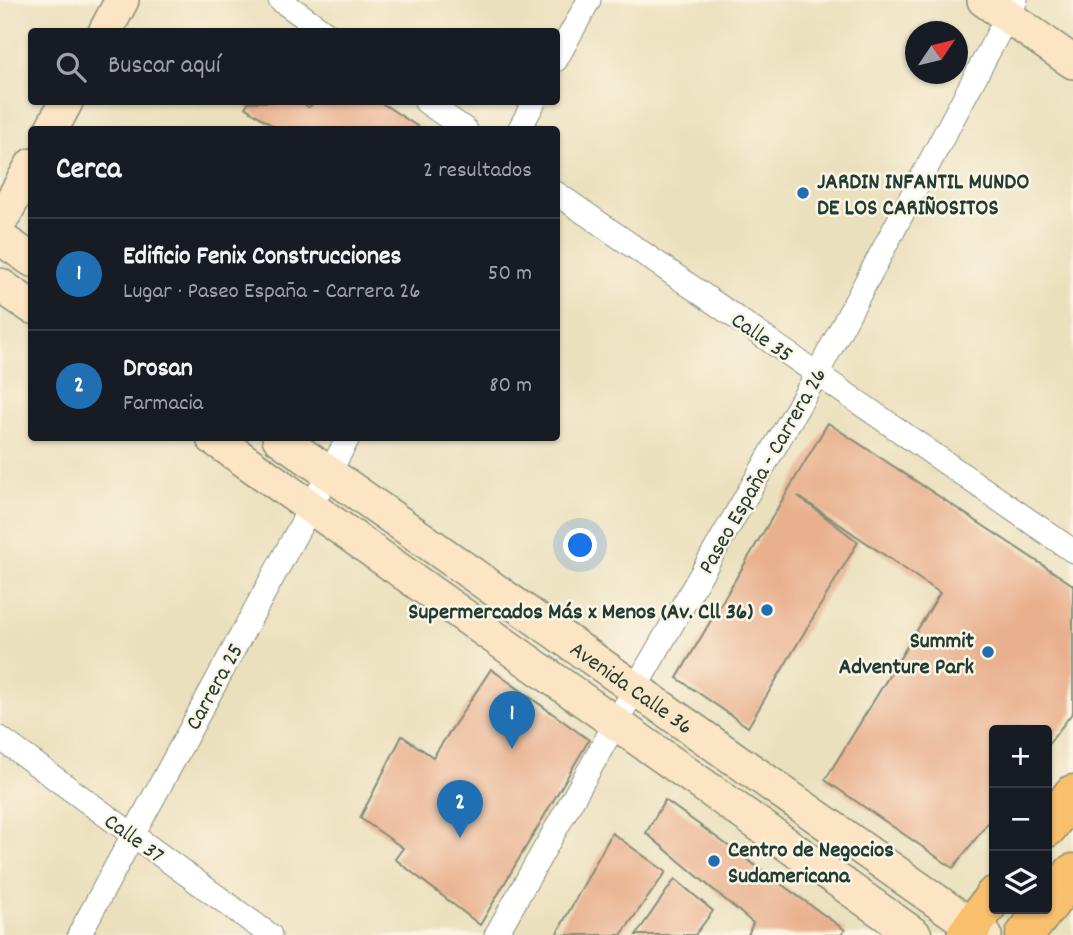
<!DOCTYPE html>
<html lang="es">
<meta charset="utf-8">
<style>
body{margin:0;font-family:Dekko,sans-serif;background:#242831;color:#f1f3f6}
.controls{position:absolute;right:21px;bottom:21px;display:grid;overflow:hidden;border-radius:7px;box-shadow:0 2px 5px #0004}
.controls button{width:63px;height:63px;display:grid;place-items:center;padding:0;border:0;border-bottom:2px solid #363941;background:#171b24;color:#f1f3f6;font:35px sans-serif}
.compass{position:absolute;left:905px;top:21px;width:63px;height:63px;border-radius:50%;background:#171b24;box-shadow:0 2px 5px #0004;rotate:55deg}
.you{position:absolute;left:581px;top:546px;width:24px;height:24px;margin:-18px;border:5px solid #fff;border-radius:50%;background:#1a73e8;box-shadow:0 0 0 10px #1a73e833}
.badge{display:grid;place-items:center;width:46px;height:46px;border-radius:50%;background:#1f6fb2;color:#fff;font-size:23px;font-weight:700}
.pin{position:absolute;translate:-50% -58px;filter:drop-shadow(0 2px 4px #0008)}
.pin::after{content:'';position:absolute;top:37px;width:24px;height:21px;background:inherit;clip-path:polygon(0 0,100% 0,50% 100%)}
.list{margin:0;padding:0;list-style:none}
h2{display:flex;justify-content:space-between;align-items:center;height:91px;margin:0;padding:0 28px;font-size:30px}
h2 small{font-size:23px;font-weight:400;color:#9ea1a6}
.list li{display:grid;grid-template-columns:46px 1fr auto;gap:21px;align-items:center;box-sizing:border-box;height:112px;padding:0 28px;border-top:2px solid #363941}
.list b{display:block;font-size:26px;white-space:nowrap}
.list p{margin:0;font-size:23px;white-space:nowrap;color:#9ea1a6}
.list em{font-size:23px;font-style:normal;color:#9ea1a6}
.icon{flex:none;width:38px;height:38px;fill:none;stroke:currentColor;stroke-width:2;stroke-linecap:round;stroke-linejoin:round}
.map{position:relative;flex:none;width:1073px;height:935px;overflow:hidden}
.search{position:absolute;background:#171b24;box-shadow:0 2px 5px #0004;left:28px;top:28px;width:532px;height:77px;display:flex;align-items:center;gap:18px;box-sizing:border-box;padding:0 24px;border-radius:7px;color:#9ea1a6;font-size:26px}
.panel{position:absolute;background:#171b24;box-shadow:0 2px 5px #0004;left:28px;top:126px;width:532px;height:315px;border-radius:7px}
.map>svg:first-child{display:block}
.building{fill:#e9b08e}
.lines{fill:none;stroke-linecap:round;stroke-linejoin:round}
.street-casing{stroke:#858e78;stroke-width:25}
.secondary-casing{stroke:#858e78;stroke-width:36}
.highway-casing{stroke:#858e78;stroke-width:41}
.street{stroke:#fff;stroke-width:23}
.secondary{stroke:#fce5c4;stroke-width:33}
.highway{stroke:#f8bf6c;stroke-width:38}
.poi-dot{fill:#1f6fb2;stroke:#fcf5e5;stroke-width:2.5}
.labels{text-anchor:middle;stroke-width:5;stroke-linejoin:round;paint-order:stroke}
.poi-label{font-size:23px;font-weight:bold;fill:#1f3d34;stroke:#fcf5e5;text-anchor:start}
.street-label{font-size:23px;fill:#1f3d34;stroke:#fcf5e5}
</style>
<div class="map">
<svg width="1073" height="935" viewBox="0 0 1073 935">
<rect width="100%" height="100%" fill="#fcf5e5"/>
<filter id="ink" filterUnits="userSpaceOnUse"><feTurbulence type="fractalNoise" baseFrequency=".0143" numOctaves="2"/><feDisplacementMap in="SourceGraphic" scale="14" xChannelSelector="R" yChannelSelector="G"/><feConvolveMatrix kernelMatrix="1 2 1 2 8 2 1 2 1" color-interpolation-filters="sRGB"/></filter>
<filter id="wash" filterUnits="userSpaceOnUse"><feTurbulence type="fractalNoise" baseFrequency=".00686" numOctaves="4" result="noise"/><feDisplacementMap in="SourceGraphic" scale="28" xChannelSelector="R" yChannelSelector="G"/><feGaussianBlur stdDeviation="1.57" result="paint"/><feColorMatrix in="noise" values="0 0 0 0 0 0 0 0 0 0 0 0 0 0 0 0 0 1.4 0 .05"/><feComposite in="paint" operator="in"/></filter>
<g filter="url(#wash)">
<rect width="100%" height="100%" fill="#ebe0bd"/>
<g id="blocks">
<!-- building -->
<g class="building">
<path d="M249 102H300L309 107 315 102H380L423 130H279L245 107Z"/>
<path d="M828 423 1073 585V712L1047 746V730H994V815L953 868 825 780 940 593 798 496 858 542 748 727 677 678Z"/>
<path d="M491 669 589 740 480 925 395 859 403 848 360 818 402 736 433 757Z"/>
<path d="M665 800 788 889 845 930 841 935H748L753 923 646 833Z"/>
<path d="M612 833 666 872 621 935H556Z"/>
<path d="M675 879 713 911 695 935H636Z"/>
</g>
</g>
</g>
<g filter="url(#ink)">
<use href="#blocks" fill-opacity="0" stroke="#858e78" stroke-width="2"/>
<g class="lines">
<defs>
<g id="street">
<path d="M280 0 325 32"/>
<path d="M556 60 589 0"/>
<path d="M426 102 466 130"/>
<path d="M519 130 534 102"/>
<path d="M556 193 1073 551"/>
<path d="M0 738 270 935"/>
<path d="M79 935 348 438"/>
<path d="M496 935 645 671 817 374 1016 0"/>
</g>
<g id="secondary">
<path d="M984 0 1073 62"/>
<path d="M105 32 122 0"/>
<path d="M51 130 66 102"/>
<path d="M0 222 32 165"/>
<path d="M0 238 32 260"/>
<path d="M0 285 32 307"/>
<path d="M213 438 915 935"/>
<path id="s1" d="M279 438 985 935"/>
</g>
<g id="highway">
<path d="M1047 828 1073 794"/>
<path d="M1047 907 1073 873"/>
<path d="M966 935 994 896"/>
<path d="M1025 935 1045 909"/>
</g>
</defs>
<!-- street casing -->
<use href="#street" class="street-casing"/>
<!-- secondary casing -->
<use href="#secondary" class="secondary-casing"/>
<!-- highway casing -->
<use href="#highway" class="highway-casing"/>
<!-- street -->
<use href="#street" class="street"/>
<!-- secondary -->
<use href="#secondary" class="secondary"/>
<!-- highway -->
<use href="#highway" class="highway"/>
</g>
</g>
<!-- markers -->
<g class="poi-dot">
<circle cx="803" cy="193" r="7"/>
<circle cx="767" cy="610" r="7"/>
<circle cx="988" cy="652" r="7"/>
<circle cx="714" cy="861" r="7"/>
</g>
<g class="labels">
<!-- poi labels -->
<g class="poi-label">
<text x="817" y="188">JARDIN INFANTIL MUNDO<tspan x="817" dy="26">DE LOS CARIÑOSITOS</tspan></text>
<text x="753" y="618" text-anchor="end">Supermercados Más x Menos (Av. Cll 36)</text>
<text x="974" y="647" text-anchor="end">Summit<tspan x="974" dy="26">Adventure Park</tspan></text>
<text x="728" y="856">Centro de Negocios<tspan x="728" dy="26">Sudamericana</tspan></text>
</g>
<!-- street labels -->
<g class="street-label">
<text transform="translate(763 336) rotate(35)" y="8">Calle 35</text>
<text transform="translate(761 470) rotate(-60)" y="8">Paseo España - Carrera 26</text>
<text transform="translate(213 686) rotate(-61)" y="8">Carrera 25</text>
<text dy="8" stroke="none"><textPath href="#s1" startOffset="432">Avenida Calle 36</textPath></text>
<text transform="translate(135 837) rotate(36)" y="8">Calle 37</text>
</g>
</g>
</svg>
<div class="controls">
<button>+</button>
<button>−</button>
<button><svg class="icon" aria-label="layers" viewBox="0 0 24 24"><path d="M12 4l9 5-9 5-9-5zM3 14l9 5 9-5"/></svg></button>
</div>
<svg class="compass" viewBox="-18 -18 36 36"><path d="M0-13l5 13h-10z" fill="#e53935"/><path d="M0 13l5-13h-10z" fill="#9ea1a6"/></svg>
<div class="you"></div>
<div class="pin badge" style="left:512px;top:749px">1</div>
<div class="pin badge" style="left:460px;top:838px">2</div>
<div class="search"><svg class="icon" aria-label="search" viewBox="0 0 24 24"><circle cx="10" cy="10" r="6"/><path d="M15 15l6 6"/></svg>Buscar aquí</div>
<section class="panel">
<h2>Cerca<small>2 resultados</small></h2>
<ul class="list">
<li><span class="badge">1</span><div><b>Edificio Fenix Construcciones</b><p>Lugar · Paseo España - Carrera 26</p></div><em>50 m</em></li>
<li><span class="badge">2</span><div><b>Drosan</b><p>Farmacia</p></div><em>80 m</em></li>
</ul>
</section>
</div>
